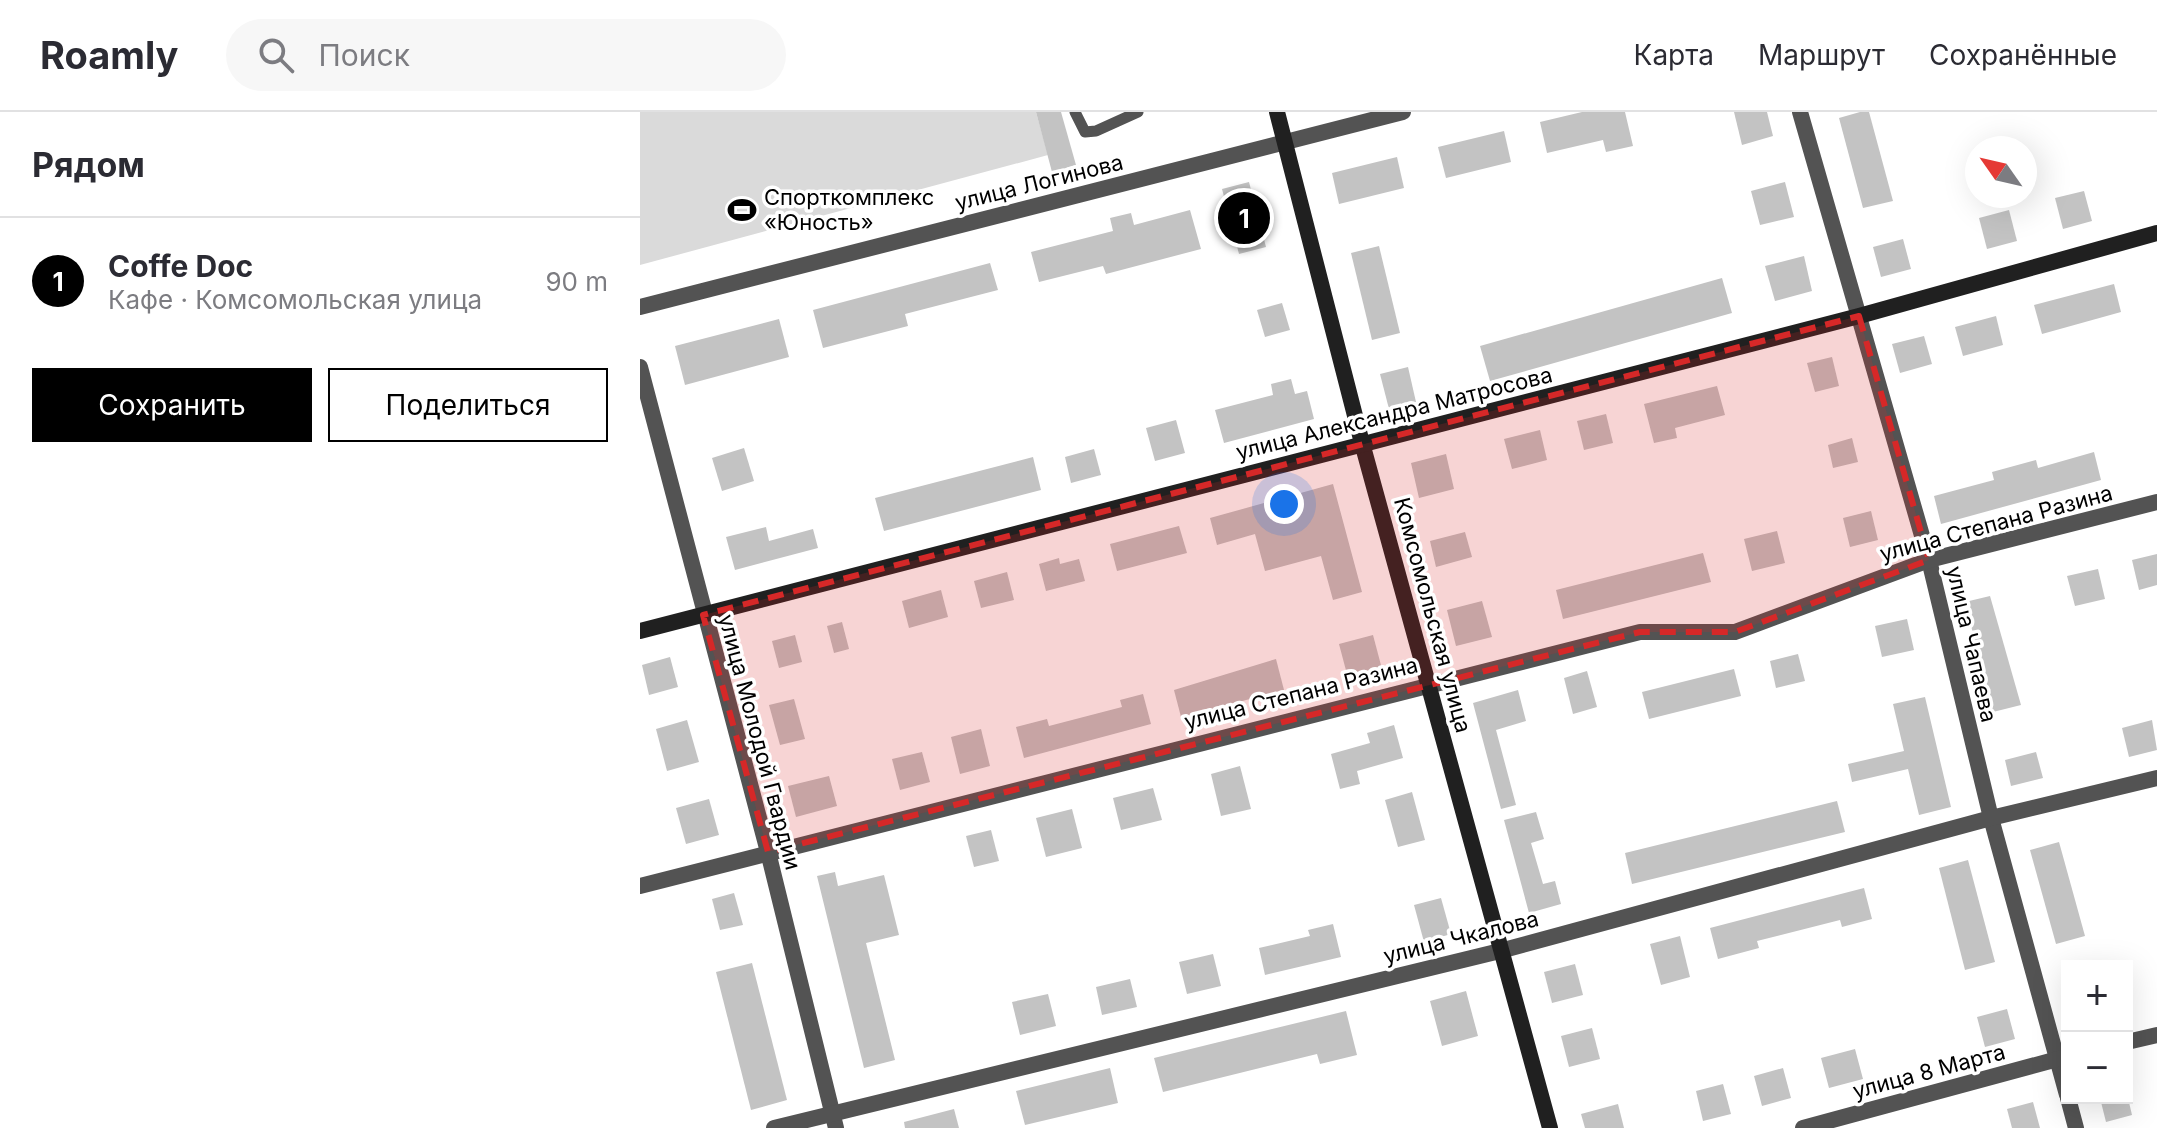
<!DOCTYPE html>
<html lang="ru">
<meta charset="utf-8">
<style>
body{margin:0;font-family:Inter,sans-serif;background:#f7f7f7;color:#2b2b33}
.controls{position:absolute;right:24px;bottom:24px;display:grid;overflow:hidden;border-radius:0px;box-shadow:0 8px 32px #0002}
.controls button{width:72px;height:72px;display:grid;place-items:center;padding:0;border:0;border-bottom:2px solid #e1e1e2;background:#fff;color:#2b2b33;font:40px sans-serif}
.compass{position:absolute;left:1325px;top:24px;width:72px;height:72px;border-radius:50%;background:#fff;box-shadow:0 8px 32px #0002;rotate:304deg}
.you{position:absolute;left:644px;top:392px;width:28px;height:28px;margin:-20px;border:6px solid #fff;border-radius:50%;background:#1a73e8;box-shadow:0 0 0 12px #1a73e833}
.badge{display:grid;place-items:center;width:52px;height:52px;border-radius:50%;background:#000;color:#fff;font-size:26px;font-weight:700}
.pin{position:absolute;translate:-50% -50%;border:4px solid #fff;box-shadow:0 2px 8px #0006}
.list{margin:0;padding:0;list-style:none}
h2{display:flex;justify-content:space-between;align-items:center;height:104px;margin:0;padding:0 32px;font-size:34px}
h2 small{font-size:26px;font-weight:400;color:#7c7c81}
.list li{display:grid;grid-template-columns:52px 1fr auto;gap:24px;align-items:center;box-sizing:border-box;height:128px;padding:0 32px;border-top:2px solid #e1e1e2}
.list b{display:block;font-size:30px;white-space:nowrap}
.list p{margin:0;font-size:26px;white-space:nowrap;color:#7c7c81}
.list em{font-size:26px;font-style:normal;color:#7c7c81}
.actions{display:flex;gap:16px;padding:24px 32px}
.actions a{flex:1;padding:18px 0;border:2px solid #000;border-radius:0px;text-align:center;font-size:28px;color:#000}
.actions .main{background:#000;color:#fff}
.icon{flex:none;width:44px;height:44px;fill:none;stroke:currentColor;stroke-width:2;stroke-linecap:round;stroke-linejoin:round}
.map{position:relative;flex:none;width:1517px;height:1016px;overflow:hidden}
header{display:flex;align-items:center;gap:48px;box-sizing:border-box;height:112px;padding:0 40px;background:#fff;border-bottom:2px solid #e1e1e2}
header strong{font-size:38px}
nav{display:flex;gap:44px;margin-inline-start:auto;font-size:28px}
.search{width:560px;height:72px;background:#f7f7f7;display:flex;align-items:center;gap:20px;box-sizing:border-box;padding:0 28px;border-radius:44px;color:#7c7c81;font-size:30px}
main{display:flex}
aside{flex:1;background:#fff}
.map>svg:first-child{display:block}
.green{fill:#dadada}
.building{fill:#c3c3c3}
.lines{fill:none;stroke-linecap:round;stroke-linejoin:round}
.lane{stroke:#535353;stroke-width:11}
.street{stroke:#535353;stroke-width:16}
.secondary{stroke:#202020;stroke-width:16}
.marked{fill:#d62828;fill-opacity:0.2;stroke:#d62828;stroke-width:6;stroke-dasharray:16 10;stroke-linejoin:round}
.labels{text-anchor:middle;stroke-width:7;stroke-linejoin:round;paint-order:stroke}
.street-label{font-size:22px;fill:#000;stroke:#fff}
.poi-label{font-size:22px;fill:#000;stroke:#fff;text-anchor:start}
</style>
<header>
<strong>Roamly</strong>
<div class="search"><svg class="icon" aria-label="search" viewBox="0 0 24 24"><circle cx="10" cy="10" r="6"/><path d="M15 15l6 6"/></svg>Поиск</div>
<nav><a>Карта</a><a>Маршрут</a><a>Сохранённые</a></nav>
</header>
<main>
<aside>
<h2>Рядом<small></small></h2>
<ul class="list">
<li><span class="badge">1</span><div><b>Coffe Doc</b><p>Кафе · Комсомольская улица</p></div><em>90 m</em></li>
</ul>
<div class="actions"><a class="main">Сохранить</a><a>Поделиться</a></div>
</aside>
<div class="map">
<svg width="1517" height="1016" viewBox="0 0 1517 1016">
<rect width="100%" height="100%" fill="#fff"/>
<!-- green -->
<path class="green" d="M0 0H396L408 43 0 153Z"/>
<!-- building -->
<g class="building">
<path d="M396 0H421L436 53 412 60Z"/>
<path d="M942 0H985L993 34 966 40 963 28 907 41 900 10Z"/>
<path d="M1094 0H1127L1133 24 1102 33Z"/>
<path d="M1220 0H1229L1253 89 1223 96 1199 6Z"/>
<path d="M864 19 871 50 806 66 798 35Z"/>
<path d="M757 45 764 76 699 92 692 61Z"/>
<path d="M609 70 626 135 599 142 582 77Z"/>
<path d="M1145 70 1154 105 1120 113 1111 79Z"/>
<path d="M1444 79 1452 109 1423 117 1415 86Z"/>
<path d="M550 98 561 137 466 162 463 154 399 170 391 140 473 119 470 106 491 101 494 113Z"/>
<path d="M1369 98 1377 129 1347 137 1339 106Z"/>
<path d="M1263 127 1271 157 1241 165 1233 135Z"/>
<path d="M739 134 760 221 732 228 711 141Z"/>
<path d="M1164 144 1172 179 1135 189 1125 154Z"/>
<path d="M350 151 358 178 265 202 268 214 183 236 173 198Z"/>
<path d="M1082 166 1092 201 850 269 840 234Z"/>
<path d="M1474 172 1481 200 1402 222 1394 193Z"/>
<path d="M642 191 650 218 625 225 617 198Z"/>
<path d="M1356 204 1363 233 1323 244 1315 215Z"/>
<path d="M139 207 149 245 45 273 35 234Z"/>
<path d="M1284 224 1292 252 1260 261 1252 232Z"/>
<path d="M1192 245 1199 274 1175 280 1167 251Z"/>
<path d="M768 255 776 290 749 297 740 262Z"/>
<path d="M651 267 655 282 667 279 674 307 584 331 575 298 633 283 631 272Z"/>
<path d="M1077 274 1085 303 1035 316 1037 326 1014 331 1004 292Z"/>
<path d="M966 302 973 331 944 338 937 309Z"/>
<path d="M536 308 545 341 515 349 506 316Z"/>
<path d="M900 318 907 348 872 357 864 327Z"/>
<path d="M1212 326 1218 350 1193 356 1188 333Z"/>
<path d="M104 336 114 369 82 379 72 346Z"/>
<path d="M454 337 461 363 431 371 425 345Z"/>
<path d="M1454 340 1461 368 1301 412 1294 384 1354 368 1352 360 1396 348 1398 356Z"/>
<path d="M806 342 814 377 779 386 771 351Z"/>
<path d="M393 345 401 378 244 419 235 386Z"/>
<path d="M693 372 722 480 693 488 681 444 625 459 615 422 577 433 570 406Z"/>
<path d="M1231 399 1238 428 1210 435 1203 406Z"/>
<path d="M539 414 547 441 477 459 470 432Z"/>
<path d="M126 415 129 429 173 417 178 436 95 458 86 425Z"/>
<path d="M1137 419 1145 451 1112 459 1104 427Z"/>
<path d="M825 420 832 445 796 455 790 429Z"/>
<path d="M1063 441 1071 470 923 507 916 478Z"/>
<path d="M1517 442V473L1499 478 1492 448Z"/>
<path d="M419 446 420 452 439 447 445 469 406 479 399 452Z"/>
<path d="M1458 457 1465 487 1435 494 1427 464Z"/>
<path d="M367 460 374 488 341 496 334 469Z"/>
<path d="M301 478 308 505 269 516 262 489Z"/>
<path d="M1350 484 1381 593 1353 600 1325 490Z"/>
<path d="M842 489 852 525 816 534 807 498Z"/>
<path d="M1267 507 1274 538 1242 545 1235 514Z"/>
<path d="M202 510 209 537 194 541 187 514Z"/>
<path d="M155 523 162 550 139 556 132 529Z"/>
<path d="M733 523 742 557 708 566 699 532Z"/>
<path d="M1158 542 1165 569 1136 576 1130 549Z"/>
<path d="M30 545 38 575 9 583 2 553Z"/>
<path d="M636 547 644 578 541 605 534 578Z"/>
<path d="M1094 557 1101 584 1009 607 1002 580Z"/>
<path d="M947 559 957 595 933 602 924 566Z"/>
<path d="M878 578 886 609 856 618 876 693 861 697 833 591Z"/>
<path d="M503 582 511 612 384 646 376 615 407 607 409 614 482 595 480 588Z"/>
<path d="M1285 585 1311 695 1279 703 1268 657 1212 670 1208 652 1264 639 1253 592Z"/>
<path d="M154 587 165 627 140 633 129 593Z"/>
<path d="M47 608 59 650 27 659 16 617Z"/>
<path d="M1512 608 1517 638 1489 645 1482 616Z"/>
<path d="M754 613 763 646 717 659 720 672 700 677 691 642 730 631 727 621Z"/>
<path d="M341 617 350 654 320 662 311 625Z"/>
<path d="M282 640 290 670 260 678 252 647Z"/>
<path d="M1396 640 1403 666 1371 674 1365 648Z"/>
<path d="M600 654 611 697 581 704 571 662Z"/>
<path d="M189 664 197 694 156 705 148 674Z"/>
<path d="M513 676 522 708 481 718 473 686Z"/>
<path d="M772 680 785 728 758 735 745 688Z"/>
<path d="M69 687 79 723 46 732 36 696Z"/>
<path d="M1197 689 1205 720 992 772 985 741Z"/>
<path d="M432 697 442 736 406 745 396 706Z"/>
<path d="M896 700 904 727 891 731 903 772 915 769 921 792 889 801 864 708Z"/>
<path d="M351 718 359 749 334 755 326 724Z"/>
<path d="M1419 730 1445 824 1416 832 1390 738Z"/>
<path d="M1328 748 1355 850 1325 858 1299 756Z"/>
<path d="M195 760 198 774 244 763 259 823 226 831 255 948 224 956 177 764Z"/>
<path d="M1224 776 1232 807 1202 815 1200 808 1117 829 1119 836 1078 847 1070 816Z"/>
<path d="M94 781 103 813 80 818 72 787Z"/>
<path d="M801 786 811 822 784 830 774 793Z"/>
<path d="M693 812 701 845 625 863 619 836 670 824 668 818Z"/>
<path d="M1040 824 1050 865 1021 873 1010 832Z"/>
<path d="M573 842 581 874 547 882 539 850Z"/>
<path d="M112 851 147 988 111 998 76 860Z"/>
<path d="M935 852 943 883 912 891 904 860Z"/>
<path d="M490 867 497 895 462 903 456 875Z"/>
<path d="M826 879 838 924 802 934 790 889Z"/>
<path d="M408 882 416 914 380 923 372 890Z"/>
<path d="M1367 897 1375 927 1345 935 1337 905Z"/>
<path d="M706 899 717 943 680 952 677 942 523 980 514 946Z"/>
<path d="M952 916 960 947 929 955 921 924Z"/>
<path d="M1215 937 1223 967 1189 976 1181 946Z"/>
<path d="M470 956 478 991 385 1013 376 979Z"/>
<path d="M1143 956 1151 986 1122 994 1114 964Z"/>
<path d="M1083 972 1091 1002 1063 1009 1056 979Z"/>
<path d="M1460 986H1488L1492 1003 1466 1010Z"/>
<path d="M1393 990 1400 1016H1372L1367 997Z"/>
<path d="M978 992 984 1016H945L941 1002Z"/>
<path d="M314 997 319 1016H265L264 1010Z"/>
</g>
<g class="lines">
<!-- lane -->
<path class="lane" d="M435 0 445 20 456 19 498 0"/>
<!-- street -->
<g class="street">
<path d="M1160 0 1289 448 1351 706 1427 983"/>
<path d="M0 195 763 0"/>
<path d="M0 255 128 740 196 1016"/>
<path d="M0 774 1000 520H1095L1289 448 1517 390"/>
<path d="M1487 930 1517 923"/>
<path d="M1428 986 1436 1016"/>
<path d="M134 1016 860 839 1351 706 1517 666"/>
<path d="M1163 1016 1425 945"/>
</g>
<!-- secondary -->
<g class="secondary">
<path d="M637 0 722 331 910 1016"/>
<path d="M0 519 1219 204 1517 121"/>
</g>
</g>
<!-- marked area -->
<path class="marked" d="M1219 204 1289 448 1095 520H1000L128 740 63 503Z"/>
<!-- icons -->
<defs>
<symbol id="stadium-bare" viewBox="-9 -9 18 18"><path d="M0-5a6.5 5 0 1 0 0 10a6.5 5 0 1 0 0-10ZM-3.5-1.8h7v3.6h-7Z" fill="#000" stroke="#fff" stroke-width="2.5" paint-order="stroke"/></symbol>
</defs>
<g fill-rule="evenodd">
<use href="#stadium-bare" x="82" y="78" width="40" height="40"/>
</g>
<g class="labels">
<!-- street labels -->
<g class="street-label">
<text transform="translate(399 70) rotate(-14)" y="8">улица Логинова</text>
<text transform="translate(754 301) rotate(-14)" y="8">улица Александра Матросова</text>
<text transform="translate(1356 411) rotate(-15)" y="8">улица Степана Разина</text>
<text transform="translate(793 503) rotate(75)" y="8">Комсомольская улица</text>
<text transform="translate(1332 532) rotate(77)" y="8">улица Чапаева</text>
<text transform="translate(661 581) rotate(-14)" y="8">улица Степана Разина</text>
<text transform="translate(120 630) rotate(75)" y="8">улица Молодой Гвардии</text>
<text transform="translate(821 825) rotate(-14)" y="8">улица Чкалова</text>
<text transform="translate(1289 959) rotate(-15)" y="8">улица 8 Марта</text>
</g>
<!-- poi labels -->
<g class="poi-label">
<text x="124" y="93">Спорткомплекс<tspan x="124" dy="25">«Юность»</tspan></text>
</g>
</g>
</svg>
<div class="controls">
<button>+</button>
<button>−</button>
</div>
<svg class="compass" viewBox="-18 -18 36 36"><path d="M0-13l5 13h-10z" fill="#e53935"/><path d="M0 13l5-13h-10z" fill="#7c7c81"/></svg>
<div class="you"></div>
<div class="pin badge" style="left:604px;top:106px">1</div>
</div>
</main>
